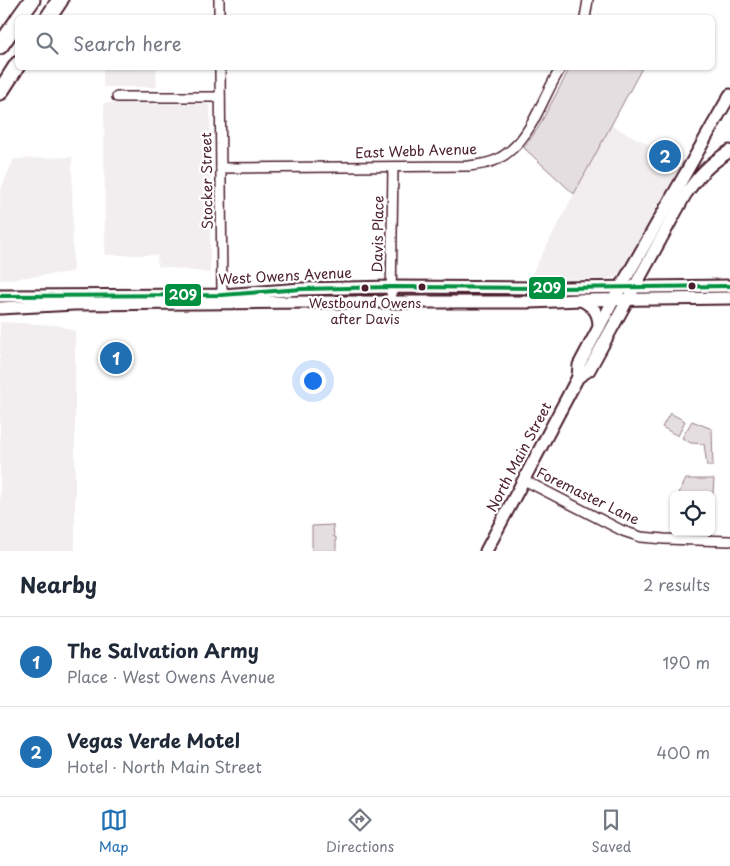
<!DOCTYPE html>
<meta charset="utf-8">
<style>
body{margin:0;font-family:"Playpen Sans",sans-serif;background:#f2f2f3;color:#1f2937}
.controls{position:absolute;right:15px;bottom:15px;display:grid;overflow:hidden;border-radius:8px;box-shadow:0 1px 4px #0004}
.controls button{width:45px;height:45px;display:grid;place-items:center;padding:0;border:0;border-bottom:1px solid #e0e1e3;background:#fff;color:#1f2937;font:25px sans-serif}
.you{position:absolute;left:312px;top:380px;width:18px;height:18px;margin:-12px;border:4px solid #fff;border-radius:50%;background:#1a73e8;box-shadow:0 0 0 8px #1a73e833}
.badge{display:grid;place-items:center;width:32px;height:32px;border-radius:50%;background:#1f6fb2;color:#fff;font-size:16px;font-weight:700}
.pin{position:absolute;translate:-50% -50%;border:2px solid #fff;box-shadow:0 1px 5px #0006}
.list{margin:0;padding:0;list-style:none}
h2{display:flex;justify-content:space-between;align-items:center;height:65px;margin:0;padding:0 20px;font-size:21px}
h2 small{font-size:16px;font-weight:400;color:#747a83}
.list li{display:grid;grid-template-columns:32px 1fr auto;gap:15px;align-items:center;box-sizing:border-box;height:90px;padding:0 20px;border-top:1px solid #e0e1e3}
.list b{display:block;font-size:19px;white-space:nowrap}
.list p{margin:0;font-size:16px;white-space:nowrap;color:#747a83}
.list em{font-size:16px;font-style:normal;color:#747a83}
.icon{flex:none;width:28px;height:28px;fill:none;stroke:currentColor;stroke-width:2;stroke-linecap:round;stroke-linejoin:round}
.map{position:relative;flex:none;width:730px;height:551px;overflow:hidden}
.search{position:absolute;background:#fff;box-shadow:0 1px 4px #0004;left:15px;right:15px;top:15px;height:55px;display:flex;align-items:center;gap:12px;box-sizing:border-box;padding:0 18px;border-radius:8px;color:#747a83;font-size:19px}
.sheet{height:245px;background:#fff}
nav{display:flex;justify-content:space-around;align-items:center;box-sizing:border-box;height:70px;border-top:1px solid #e0e1e3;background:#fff;font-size:14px;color:#747a83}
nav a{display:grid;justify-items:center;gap:2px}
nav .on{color:#1f6fb2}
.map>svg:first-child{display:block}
.built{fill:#f2eeef}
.green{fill:#e5dee0;stroke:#987e86}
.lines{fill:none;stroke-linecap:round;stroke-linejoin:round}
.street-casing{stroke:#4a1f2b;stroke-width:12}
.secondary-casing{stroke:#4a1f2b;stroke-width:15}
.highway-casing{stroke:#4a1f2b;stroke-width:19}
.street{stroke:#fff;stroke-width:9}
.secondary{stroke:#fff;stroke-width:11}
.highway{stroke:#fff;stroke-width:15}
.bus-1-casing{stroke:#fff;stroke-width:8}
.bus-1{stroke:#009140;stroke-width:4}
.bus-dot{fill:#4a1f2b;stroke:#fff;stroke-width:2}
.labels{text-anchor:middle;stroke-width:4.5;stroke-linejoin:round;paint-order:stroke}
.bus-label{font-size:13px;fill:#4a1f2b;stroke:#fff}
.street-label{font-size:14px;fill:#4a1f2b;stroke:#fff}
.line-badge{stroke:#fff;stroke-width:2}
.badge-label{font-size:14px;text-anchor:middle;font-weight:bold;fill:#fff}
</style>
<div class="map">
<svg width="730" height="551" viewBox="0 0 730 551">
<rect width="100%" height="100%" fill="#fff"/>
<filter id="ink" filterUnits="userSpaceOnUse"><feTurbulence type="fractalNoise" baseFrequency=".02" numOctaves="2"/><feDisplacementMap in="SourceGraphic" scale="10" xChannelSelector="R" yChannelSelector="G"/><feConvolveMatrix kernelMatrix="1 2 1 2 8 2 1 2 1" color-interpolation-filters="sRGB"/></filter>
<g filter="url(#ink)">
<!-- built -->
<g class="built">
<path d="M103 68H156L157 87H103Z"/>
<path d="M104 103 208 104 210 107V273L158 266 157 255H105Z"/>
<path d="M611 125 682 162 667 190 621 272 616 277 603 279H529Z"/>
<path d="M72 157 73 272 0 280V191L14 159Z"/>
<path d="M0 322 57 325 75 331V551H0Z"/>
</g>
<!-- green -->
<g class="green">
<path d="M570 68H642L574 194 524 148 538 128Z"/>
<path d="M670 413 685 421 678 436 662 427Z"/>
<path d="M692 421 712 429 713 466H707L704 444 691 443 682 438Z"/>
<path d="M686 479H714L712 507H711V495H678Z"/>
<path d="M333 525 334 537H336V551H312V526Z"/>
</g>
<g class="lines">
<defs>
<g id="street">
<path d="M219 0V18"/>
<path d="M585 18 588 0"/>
<path d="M220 68 222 295"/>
<path d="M117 97H220"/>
<path d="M221 168 468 166C478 165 489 164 498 159 533 140 541 98 561 68"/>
<path d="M391 302 393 167"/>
<path d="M524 480 623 531 641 537 664 539 730 541"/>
</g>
<g id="secondary">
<path d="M0 296 222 295 301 289 391 287 556 288 730 286"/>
<path d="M581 300C594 307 599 312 599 327"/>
<path d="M0 308 74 304 316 302H530L581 300 730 298"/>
<path d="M578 377 589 370 685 195C699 175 709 164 730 151"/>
<path d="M486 551 578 377 579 365 614 299 730 95"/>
</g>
<g id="highway">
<path d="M19 18 32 0"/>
<path d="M48 18 60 0"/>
<path d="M0 46 18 20"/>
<path d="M0 92 18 64"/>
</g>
</defs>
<!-- street casing -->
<use href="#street" class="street-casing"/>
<!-- secondary casing -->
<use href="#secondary" class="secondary-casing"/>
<!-- highway casing -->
<use href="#highway" class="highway-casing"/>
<!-- street -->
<use href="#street" class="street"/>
<!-- secondary -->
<use href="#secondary" class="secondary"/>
<!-- highway -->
<use href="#highway" class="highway"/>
<defs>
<path id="bus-1" d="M0 296 222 295 301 289 391 287 556 288 730 286"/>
</defs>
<!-- bus-1 casing -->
<use href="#bus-1" class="bus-1-casing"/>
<!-- bus-1 -->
<use href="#bus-1" class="bus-1"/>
</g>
</g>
<!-- markers -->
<g class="bus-dot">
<circle cx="692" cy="286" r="4.5"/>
<circle cx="422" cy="287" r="4.5"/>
<circle cx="365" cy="288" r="4.5"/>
</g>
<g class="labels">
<!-- bus labels -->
<g class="bus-label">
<text x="365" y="308">Westbound Owens<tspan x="365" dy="16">after Davis</tspan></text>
</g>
<!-- street labels -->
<g class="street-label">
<text transform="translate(416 151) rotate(-2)" y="5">East Webb Avenue</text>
<text transform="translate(207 181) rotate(-91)" y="5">Stocker Street</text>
<text transform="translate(378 234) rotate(-89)" y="5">Davis Place</text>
<text transform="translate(285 276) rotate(-3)" y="5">West Owens Avenue</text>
<text transform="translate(519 457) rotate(-62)" y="5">North Main Street</text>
<text transform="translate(588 496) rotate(26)" y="5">Foremaster Lane</text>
</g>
</g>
<g class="line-badge">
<rect x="528" y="276" width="38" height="24" rx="5" fill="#009140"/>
<rect x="164" y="283" width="38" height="24" rx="5" fill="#009140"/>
</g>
<g class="badge-label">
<text x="547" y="293">209</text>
<text x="183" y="300">209</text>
</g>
</svg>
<div class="controls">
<button><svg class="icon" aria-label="locate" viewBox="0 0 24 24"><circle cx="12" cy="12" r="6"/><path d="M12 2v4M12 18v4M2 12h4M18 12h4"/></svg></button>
</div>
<div class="you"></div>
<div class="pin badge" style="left:116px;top:358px">1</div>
<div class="pin badge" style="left:665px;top:156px">2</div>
<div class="search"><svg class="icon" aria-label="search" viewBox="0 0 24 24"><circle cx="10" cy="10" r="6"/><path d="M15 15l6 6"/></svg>Search here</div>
</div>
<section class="sheet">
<h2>Nearby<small>2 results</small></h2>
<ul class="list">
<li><span class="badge">1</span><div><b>The Salvation Army</b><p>Place · West Owens Avenue</p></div><em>190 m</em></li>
<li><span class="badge">2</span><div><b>Vegas Verde Motel</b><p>Hotel · North Main Street</p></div><em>400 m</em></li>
</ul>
</section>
<nav>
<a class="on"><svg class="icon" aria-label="map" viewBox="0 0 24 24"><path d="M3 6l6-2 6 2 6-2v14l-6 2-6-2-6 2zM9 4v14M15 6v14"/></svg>Map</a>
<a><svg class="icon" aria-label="directions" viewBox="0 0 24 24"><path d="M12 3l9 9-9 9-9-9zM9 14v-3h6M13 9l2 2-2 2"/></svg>Directions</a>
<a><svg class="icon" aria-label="saved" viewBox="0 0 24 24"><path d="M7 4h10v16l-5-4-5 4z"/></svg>Saved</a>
</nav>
